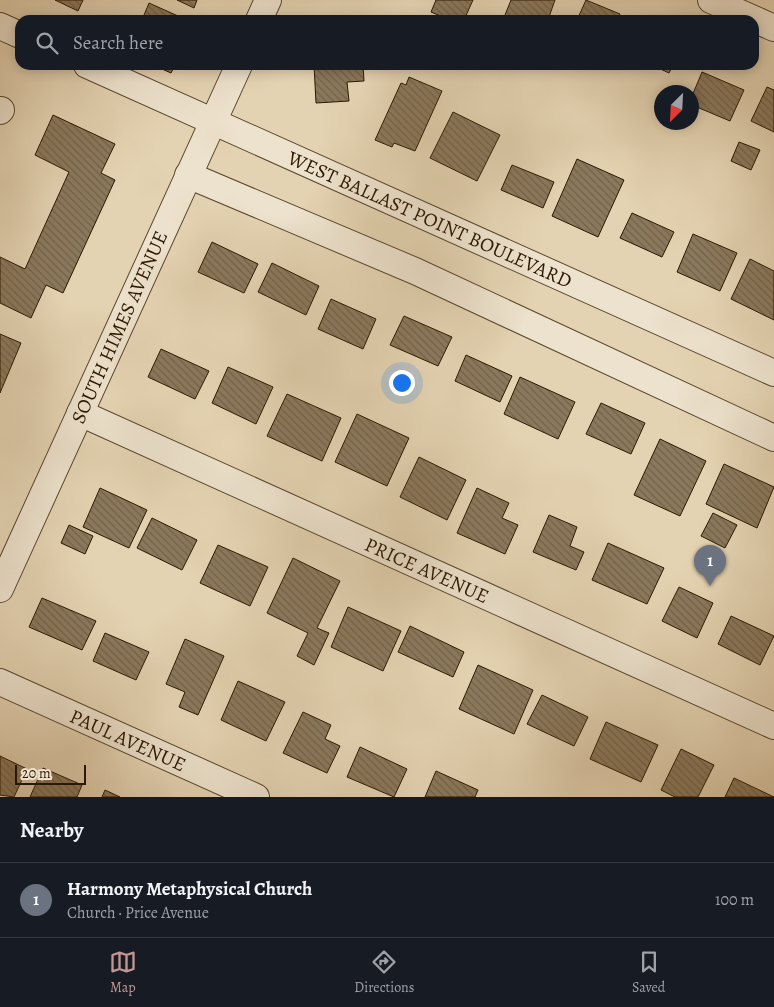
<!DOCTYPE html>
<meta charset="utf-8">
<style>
body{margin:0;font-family:Alegreya,serif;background:#20242c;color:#f1f3f6}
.compass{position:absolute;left:654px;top:85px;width:45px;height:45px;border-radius:50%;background:#171b24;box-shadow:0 2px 12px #0003;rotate:204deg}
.scale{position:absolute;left:15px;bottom:12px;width:71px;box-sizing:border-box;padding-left:5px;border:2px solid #2b1801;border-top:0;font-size:14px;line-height:18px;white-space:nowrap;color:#2b1801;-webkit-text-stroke:4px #ede2cd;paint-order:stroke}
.you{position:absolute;left:401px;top:382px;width:18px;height:18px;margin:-12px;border:4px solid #fff;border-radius:50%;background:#1a73e8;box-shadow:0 0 0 8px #1a73e833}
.badge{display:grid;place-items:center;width:32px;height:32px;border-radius:50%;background:#c59692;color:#fff;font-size:16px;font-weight:700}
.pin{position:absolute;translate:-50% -41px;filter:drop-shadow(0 1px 2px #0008)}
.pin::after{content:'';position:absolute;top:26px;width:18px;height:15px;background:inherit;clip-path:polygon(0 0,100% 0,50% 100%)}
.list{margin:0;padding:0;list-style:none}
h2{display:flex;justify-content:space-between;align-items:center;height:65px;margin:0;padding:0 20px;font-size:21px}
h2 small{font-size:16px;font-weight:400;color:#9ea1a6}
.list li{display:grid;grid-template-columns:32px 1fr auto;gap:15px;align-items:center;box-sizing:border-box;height:75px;padding:0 20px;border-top:1px solid #363941}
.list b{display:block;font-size:19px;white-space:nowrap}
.list p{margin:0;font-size:16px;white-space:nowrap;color:#9ea1a6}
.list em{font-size:16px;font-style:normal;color:#9ea1a6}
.icon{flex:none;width:28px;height:28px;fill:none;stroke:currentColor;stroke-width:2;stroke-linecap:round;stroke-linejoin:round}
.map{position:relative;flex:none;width:774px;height:797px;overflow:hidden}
.search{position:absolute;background:#171b24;box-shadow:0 2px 12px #0003;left:15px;right:15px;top:15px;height:55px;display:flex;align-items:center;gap:12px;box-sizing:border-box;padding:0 18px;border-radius:15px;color:#9ea1a6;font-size:19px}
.sheet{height:140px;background:#171b24}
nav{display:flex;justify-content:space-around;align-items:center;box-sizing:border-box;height:70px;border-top:1px solid #363941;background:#171b24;font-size:14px;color:#9ea1a6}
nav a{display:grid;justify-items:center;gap:2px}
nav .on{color:#c59692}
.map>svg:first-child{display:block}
.building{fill:url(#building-back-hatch);stroke:#2b1801}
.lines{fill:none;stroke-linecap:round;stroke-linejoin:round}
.minor-casing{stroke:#59472d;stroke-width:28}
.minor{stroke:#ede2cd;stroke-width:26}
.labels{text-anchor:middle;stroke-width:5;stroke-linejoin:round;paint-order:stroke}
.street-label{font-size:20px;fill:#2b1801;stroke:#ede2cd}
</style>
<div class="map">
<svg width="774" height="797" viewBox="0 0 774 797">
<defs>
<pattern id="building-back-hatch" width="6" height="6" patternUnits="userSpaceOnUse" patternTransform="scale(1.25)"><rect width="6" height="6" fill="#8b795d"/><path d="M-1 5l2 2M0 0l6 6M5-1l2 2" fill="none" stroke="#72624a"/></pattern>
</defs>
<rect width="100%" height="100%" fill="#e4d3b2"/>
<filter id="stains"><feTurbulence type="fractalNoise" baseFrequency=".004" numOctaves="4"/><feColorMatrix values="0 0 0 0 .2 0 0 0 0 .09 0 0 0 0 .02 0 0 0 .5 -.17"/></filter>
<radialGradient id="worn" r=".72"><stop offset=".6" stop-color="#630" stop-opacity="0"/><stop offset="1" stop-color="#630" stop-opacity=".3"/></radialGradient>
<!-- building -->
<g class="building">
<path d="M55 0H83L78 11Z"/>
<path d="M177 0H197L194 8Z"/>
<path d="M436 0H473L464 20H450L431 12Z"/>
<path d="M511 0H555L548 20H503Z"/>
<path d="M586 0 620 14 618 20H577Z"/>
<path d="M149 3 187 20H142Z"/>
<path d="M153 65H175L171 73Z"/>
<path d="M314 65H363L364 81 347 82 349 101 316 103Z"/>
<path d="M652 65H673L669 73Z"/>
<path d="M702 72 744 90 730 121 692 105V96Z"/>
<path d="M409 77 442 91 415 151 394 143 392 147 375 140 401 83 406 85Z"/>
<path d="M767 87 774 90V132L751 121Z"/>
<path d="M453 112 500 135 477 181 430 158Z"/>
<path d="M53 115 115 144 101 173 115 180 63 293 46 285 31 318 0 303V257L25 269 69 172 35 155Z"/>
<path d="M739 142 760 150 751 170 731 161Z"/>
<path d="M577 159 624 180 598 237 552 216Z"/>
<path d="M512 165 554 182 543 208 501 190Z"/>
<path d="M632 213 674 232 662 257 620 238Z"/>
<path d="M693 234 737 253 720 291 677 272Z"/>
<path d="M212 242 258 264 244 293 198 272Z"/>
<path d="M750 259 774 271V320L731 299Z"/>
<path d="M272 263 319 286 306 315 258 292Z"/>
<path d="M331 299 376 319 363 349 318 329Z"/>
<path d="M404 316 452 337 438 366 390 345Z"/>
<path d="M0 334 21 343 0 393Z"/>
<path d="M161 349 209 371 195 399 148 377Z"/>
<path d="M466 355 512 376 500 402 455 381Z"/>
<path d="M228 367 273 387 256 424 212 403Z"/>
<path d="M520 377 575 402 558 439 504 414Z"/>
<path d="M287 394 341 418 322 461 267 436Z"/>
<path d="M601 403 645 423 631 454 586 434Z"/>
<path d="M357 414 409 438 387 486 335 462Z"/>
<path d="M660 439 706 461 680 516 634 495Z"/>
<path d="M419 457 466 480 447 520 400 497Z"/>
<path d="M724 464 774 487 757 528 706 504Z"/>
<path d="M100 488 147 510 129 548 83 527Z"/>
<path d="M477 488 509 503 502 518 518 525 505 554 457 533Z"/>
<path d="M713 513 737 525 725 548 701 536Z"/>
<path d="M549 515 577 527 570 546 584 552 576 570 533 552Z"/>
<path d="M152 518 197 540 182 570 137 548Z"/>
<path d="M69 525 93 536 85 554 61 543Z"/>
<path d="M608 543 664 568 647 604 592 580Z"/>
<path d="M218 545 268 567 250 606 200 583Z"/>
<path d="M293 558 340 581 317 628 329 633 314 665 297 656 308 633 267 613Z"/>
<path d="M679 587 713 603 697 638 662 621Z"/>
<path d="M42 598 96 621 82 650 29 627Z"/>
<path d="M348 607 401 631 383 671 331 647Z"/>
<path d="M731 616 774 636 760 665 718 644Z"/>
<path d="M410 626 464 652 453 677 398 652Z"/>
<path d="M105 633 149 652 136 680 93 661Z"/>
<path d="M185 639 224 656 198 715 179 707 185 692 166 684Z"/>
<path d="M478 665 533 690 514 734 459 709Z"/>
<path d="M238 681 285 702 266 741 221 720Z"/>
<path d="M542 695 588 717 574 746 527 724Z"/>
<path d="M303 712 331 725 325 739 340 746 327 773 283 753Z"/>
<path d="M606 722 658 745 641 782 590 759Z"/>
<path d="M360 747 407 769 394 797 347 777Z"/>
<path d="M681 749 714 765 698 797H675L661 790Z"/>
<path d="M0 756 27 769 14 797 0 795Z"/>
<path d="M43 768 82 785 77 797H30Z"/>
<path d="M436 771 478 790 475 797H425Z"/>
<path d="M734 778 774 797H725Z"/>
<path d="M105 790 120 797H102Z"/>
</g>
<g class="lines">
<defs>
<g id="minor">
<path d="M711 0 774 28"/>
<path d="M259 20 268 0"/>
<path d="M0 26 20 35"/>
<path d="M87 65 774 373"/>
<path d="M0 111 1 110"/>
<path d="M188 175 415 271 774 438"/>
<path d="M80 413 774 726"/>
<path d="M0 589 239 65"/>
<path d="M0 682 256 797"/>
</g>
</defs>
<!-- minor casing -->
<use href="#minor" class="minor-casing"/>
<!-- minor -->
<use href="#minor" class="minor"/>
</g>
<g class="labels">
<!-- street labels -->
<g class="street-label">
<text transform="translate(430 219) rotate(24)" y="7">WEST BALLAST POINT BOULEVARD</text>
<text transform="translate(119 327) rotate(-66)" y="7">SOUTH HIMES AVENUE</text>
<text transform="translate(427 570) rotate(24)" y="7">PRICE AVENUE</text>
<text transform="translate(128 740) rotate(24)" y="7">PAUL AVENUE</text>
</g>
</g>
<rect width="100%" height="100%" filter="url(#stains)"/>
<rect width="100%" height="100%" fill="url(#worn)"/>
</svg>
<svg class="compass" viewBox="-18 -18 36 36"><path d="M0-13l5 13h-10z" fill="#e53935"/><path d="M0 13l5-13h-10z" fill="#9ea1a6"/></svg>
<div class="scale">20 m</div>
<div class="you"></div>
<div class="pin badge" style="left:710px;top:586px;background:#6b7280">1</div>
<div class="search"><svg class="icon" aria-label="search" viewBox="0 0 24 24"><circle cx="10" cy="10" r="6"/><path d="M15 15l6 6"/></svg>Search here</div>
</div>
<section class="sheet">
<h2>Nearby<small></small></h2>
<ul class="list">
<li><span class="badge" style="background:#6b7280">1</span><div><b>Harmony Metaphysical Church</b><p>Church · Price Avenue</p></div><em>100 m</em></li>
</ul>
</section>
<nav>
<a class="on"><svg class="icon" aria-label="map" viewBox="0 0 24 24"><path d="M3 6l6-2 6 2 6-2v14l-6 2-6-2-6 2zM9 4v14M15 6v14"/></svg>Map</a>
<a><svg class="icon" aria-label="directions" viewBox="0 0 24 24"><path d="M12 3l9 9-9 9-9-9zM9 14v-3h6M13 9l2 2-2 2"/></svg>Directions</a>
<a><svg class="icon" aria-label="saved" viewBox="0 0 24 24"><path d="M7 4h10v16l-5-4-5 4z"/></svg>Saved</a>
</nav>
